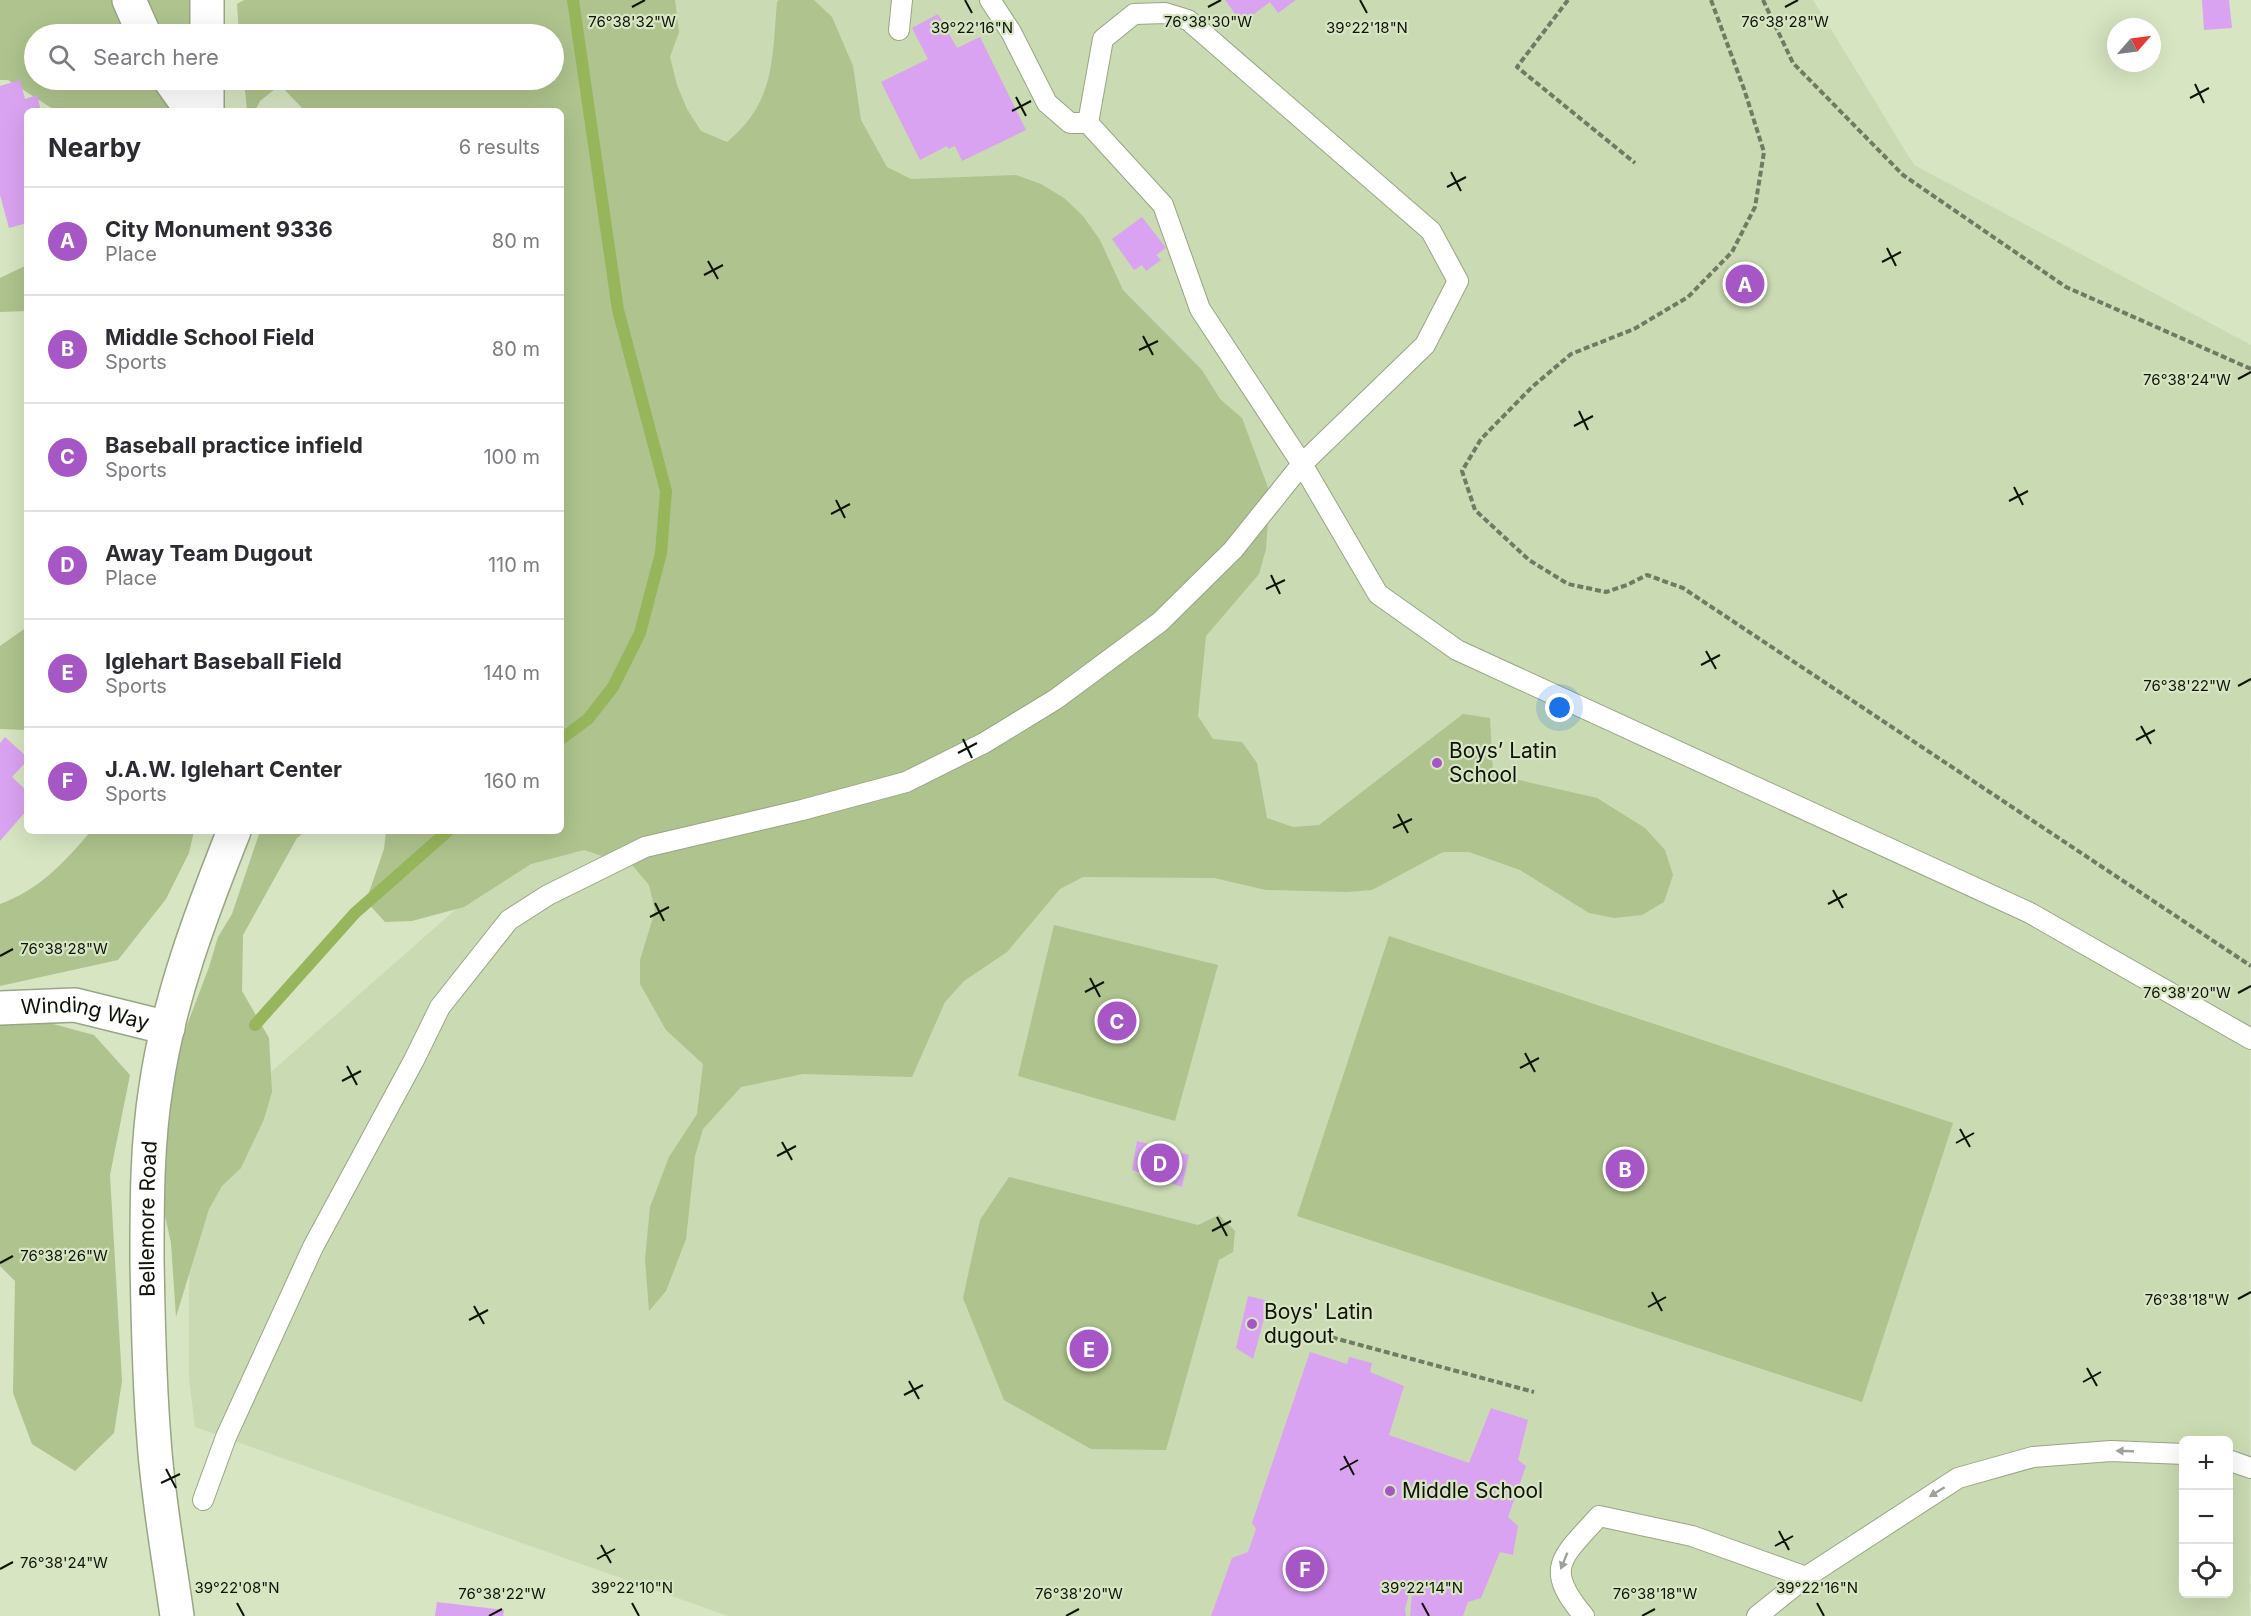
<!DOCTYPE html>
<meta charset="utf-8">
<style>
body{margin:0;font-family:Inter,sans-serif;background:#f7f7f7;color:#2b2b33}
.controls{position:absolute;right:18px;bottom:18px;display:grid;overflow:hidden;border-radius:9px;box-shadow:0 6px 24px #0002}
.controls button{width:54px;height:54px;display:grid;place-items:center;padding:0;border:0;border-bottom:2px solid #e1e1e2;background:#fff;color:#2b2b33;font:30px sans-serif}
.compass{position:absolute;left:2107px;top:18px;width:54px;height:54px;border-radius:50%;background:#fff;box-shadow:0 6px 24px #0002;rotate:62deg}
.you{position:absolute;left:1560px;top:708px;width:21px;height:21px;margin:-15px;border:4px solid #fff;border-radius:50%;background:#1a73e8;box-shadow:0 0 0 9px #1a73e833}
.badge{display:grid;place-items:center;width:39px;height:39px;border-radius:50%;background:#a756c6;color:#fff;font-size:20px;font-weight:700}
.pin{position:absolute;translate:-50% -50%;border:3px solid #fff;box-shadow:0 2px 6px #0006}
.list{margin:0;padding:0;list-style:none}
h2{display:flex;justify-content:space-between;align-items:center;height:78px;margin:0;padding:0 24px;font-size:26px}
h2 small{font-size:20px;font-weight:400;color:#7c7c81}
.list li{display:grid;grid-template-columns:39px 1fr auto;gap:18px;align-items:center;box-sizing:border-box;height:108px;padding:0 24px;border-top:2px solid #e1e1e2}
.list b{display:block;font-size:22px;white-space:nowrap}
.list p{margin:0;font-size:20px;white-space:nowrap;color:#7c7c81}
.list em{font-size:20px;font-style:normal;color:#7c7c81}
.icon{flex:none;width:33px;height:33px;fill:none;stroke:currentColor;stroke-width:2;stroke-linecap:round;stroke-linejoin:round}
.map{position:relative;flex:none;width:2251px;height:1616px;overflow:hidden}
.search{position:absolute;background:#fff;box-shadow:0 6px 24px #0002;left:24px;top:24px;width:540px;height:66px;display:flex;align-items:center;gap:15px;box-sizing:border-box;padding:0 21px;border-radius:33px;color:#7c7c81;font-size:22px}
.panel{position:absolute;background:#fff;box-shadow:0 6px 24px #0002;left:24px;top:108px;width:540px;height:726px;border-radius:9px}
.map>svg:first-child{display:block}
.built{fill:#cadab2;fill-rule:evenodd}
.green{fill:#aec38d}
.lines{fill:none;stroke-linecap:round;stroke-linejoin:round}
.stream{stroke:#97b65c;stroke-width:12}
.building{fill:#daa3f1}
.lane-casing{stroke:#99a685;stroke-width:22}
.street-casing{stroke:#99a685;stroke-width:36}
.path{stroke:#717a63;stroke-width:4;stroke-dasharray:6 3;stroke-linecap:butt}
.lane{stroke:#fff;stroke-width:20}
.street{stroke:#fff;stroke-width:33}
.oneway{fill:#9fa19c}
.ticks{fill:none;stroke:#0f1408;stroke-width:2}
.poi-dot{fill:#a756c6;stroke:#d7e5c2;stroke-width:2}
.labels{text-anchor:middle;stroke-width:4.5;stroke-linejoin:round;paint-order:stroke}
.poi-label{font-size:21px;fill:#0f1408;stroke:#d7e5c2;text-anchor:start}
.street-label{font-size:21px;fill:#0f1408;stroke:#d7e5c2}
.ticks-label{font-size:15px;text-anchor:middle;fill:#0f1408;stroke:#d7e5c2;stroke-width:4.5;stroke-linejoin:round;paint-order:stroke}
</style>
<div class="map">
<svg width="2251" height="1616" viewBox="0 0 2251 1616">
<rect width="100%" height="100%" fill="#d7e5c2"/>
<!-- built -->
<path class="built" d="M531 0H1813L1914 165 2251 345 2250 1616H728L195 1427 189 1378V1144L545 831H561V111L554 80V34ZM2184 1440H2228V1594H2184Z"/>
<!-- green -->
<g class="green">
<path d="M0 0H190L192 34H34V80H194L196 111H56L8 80H0Z"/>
<path d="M244 0H675L679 32 670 57 677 85 687 109 701 131 727 142C775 103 772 60 777 2L779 0H814L832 17 853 66 861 120 887 167 911 179 1016 175 1041 184 1064 198 1083 216 1100 240 1123 290 1202 370 1220 399 1242 418 1270 493 1266 549 1259 574 1206 636 1198 716 1213 739 1242 742 1257 763 1267 818 1293 827 1319 825 1463 714 1490 718 1493 774 1597 798 1645 828 1665 850 1673 875 1664 902 1642 915 1614 918 1589 913 1520 870 1469 852H1443L1372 890 1347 892 1266 890 1214 878 1083 877 1060 889 1007 952 964 981 945 1002 912 1077 803 1074 741 1087 703 1129 695 1156 686 1239 666 1291 649 1311 645 1259 650 1207 669 1157 697 1114 703 1064 666 1030 640 984V960L655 911 649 885 633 866 584 850 531 864 464 907 412 921 385 922 366 901 384 849 386 831H561V111H305L280 85 260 101 255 111H247L244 80H554V34H239L237 4Z"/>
<path d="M27 265V311L0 312V278Z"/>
<path d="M27 627V730L0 729V646Z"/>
<path d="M91 831H194L189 853 166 899 118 960 0 986V904C39 890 65 862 91 831Z"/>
<path d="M260 831H306L297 838 243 935 242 991 269 1038 272 1092 264 1119 241 1168 222 1186 209 1209 176 1317 171 1243 160 1193 172 1065 209 967 218 937 232 914Z"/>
<path d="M1054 925 1218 965 1175 1121 1018 1076Z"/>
<path d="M1389 936 1953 1123 1862 1402 1297 1216Z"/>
<path d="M0 1018 42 1021 94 1035 130 1075 110 1175 122 1381 114 1433 75 1471 32 1444 13 1393 15 1281 0 1266Z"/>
<path d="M1009 1177 1198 1225 1219 1215 1235 1231 1233 1252 1219 1260 1166 1450 1091 1449 1004 1400 963 1298 980 1220Z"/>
</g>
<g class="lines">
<!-- stream -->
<g class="stream">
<path d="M561 739 588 719 613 687 640 633 661 553 666 491 618 310 573 0"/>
<path d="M255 1025 355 913 448 831"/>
</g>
</g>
<!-- building -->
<g class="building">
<path d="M1225 0H1296L1278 13 1270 2 1242 23Z"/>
<path d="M2202 0H2229L2232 28 2204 30Z"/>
<path d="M938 14 957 48 980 37 1026 130 962 161 955 146 948 149 947 146 920 160 881 82 928 59 912 28Z"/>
<path d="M20 80 25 99 37 95 41 111H27V223L9 228 0 195V86Z"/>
<path d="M1142 217 1166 248 1156 255 1161 260 1146 271 1142 265 1134 270 1112 239Z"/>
<path d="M5 737 27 757V761L12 777 27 791V810L0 841V743Z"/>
<path d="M1137 1141 1189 1155 1182 1187 1132 1170Z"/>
<path d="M1248 1296 1269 1301 1253 1359 1236 1348Z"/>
<path d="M1310 1352 1347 1364 1349 1357 1372 1363 1370 1372 1404 1386 1389 1435 1469 1463 1491 1408 1528 1420 1518 1460 1526 1466 1508 1517 1518 1526 1513 1555 1500 1552 1481 1598 1468 1602 1463 1616H1410L1413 1580 1405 1609 1406 1616H1211L1232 1558 1248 1552 1256 1529 1252 1523Z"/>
<path d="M437 1602 504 1610 503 1616H435Z"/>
</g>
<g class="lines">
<defs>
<g id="lane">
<path d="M990 0 1011 32 1047 103 1070 123H1088"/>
<path d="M899 30 902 0"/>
<path d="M2228 1460 2251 1468"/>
<path d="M203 1500 226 1437 313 1247 414 1060 440 1007 509 920 548 895 645 847 802 810 906 782 984 743 1056 699 1160 622 1233 550 1302 464 1425 345 1458 281 1431 231 1188 20 1165 13 1134 14 1103 39 1088 123 1163 205 1200 309 1302 464 1378 594 1457 650 2030 913 2251 1039"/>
<path d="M1584 1616C1542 1567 1563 1557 1599 1516L1692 1536 1806 1577"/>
<path d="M1757 1616 1806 1577 1958 1478 2033 1457 2111 1451 2184 1454"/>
</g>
<g id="street">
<path d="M129 0 144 34"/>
<path d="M207 0V34"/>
<path d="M170 80 192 111"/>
<path d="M207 80V111"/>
<path id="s1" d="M0 1008 75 1005 168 1028"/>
<path id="s2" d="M177 1616C169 1558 158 1499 154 1440 149 1380 148 1320 147 1259 147 1202 147 1143 156 1087 169 998 201 914 234 831"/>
</g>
</defs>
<!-- lane casing -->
<use href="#lane" class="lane-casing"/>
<!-- street casing -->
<use href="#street" class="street-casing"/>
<!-- path -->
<g class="path">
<path d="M1568 0 1517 67 1635 163"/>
<path d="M1711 0 1744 89 1764 152 1755 207 1732 252 1688 297 1634 329 1571 354 1532 387 1481 439 1462 471 1475 510 1529 560 1568 584 1606 592 1627 585 1647 575 1683 588 2251 966"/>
<path d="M1763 0 1793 63 1903 175 2066 287 2251 369"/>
<path d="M1323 1335 1534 1392"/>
</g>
<!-- lane -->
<use href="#lane" class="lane"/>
<!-- street -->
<use href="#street" class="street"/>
</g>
<!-- one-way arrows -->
<defs><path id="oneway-solid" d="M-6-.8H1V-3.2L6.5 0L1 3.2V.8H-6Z" transform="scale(1.5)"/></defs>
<g class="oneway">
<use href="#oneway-solid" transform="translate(2125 1451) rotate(-178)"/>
<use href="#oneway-solid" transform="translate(1937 1492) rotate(148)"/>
<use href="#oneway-solid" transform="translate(1564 1561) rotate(112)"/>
</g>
<!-- ticks -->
<path class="ticks" d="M965 0 972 13M1360 0 1367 13M632 7 645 0M1208 7 1221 0M1785 7 1798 0M2195 84 2204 103M1016 97 1026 116M2190 98 2209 88M1012 111 1031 101M1451 172 1461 191M1447 187 1466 177M1887 248 1896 266M708 261 718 279M1882 262 1901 252M704 275 723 265M1143 336 1153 355M1139 350 1158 341M2238 379 2251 372M1579 411 1588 430M1574 426 1593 416M2014 487 2023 505M836 500 845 518M2009 501 2028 491M831 514 850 504M1271 575 1280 594M1266 589 1285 580M1706 651 1716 669M1701 665 1720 655M2238 686 2251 679M2141 726 2151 744M963 739 972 758M2136 740 2155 730M958 753 977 743M1398 814 1408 833M1393 828 1412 819M1833 890 1843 908M655 903 664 921M1828 904 1847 894M650 917 669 907M0 956 13 949M1090 978 1100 997M1085 992 1104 982M2238 993 2251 986M1525 1053 1535 1072M347 1066 357 1085M1520 1068 1539 1058M342 1081 361 1071M1960 1129 1970 1147M782 1142 792 1160M1956 1143 1974 1133M777 1156 796 1146M1217 1217 1227 1236M1212 1231 1231 1221M0 1263 13 1256M1652 1292 1662 1311M2238 1299 2251 1292M474 1306 484 1324M1648 1307 1666 1297M469 1320 488 1310M2087 1368 2097 1386M909 1381 919 1399M2083 1382 2101 1372M904 1395 923 1385M1344 1456 1354 1475M166 1469 176 1488M1340 1470 1358 1460M161 1483 180 1474M1779 1531 1789 1550M601 1545 611 1563M1775 1546 1793 1536M597 1559 615 1549M0 1569 13 1562M237 1603 244 1616M632 1603 639 1616M1422 1603 1429 1616M1817 1603 1824 1616M489 1616 502 1609M1066 1616 1079 1609M1642 1616 1655 1609"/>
<!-- markers -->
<g class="poi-dot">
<circle cx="1437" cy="763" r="6"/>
<circle cx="1252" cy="1324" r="6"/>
<circle cx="1390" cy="1491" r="6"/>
</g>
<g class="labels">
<!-- poi labels -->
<g class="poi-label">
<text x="1449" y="758">Boys’ Latin<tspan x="1449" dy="24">School</tspan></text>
<text x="1264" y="1319">Boys' Latin<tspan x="1264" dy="24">dugout</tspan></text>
<text x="1402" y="1498">Middle School</text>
</g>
<!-- street labels -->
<g class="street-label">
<text dy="7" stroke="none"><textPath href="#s1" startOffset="86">Winding Way</textPath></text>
<text dy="7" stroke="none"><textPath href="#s2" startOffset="399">Bellemore Road</textPath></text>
</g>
</g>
<g class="ticks-label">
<text x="632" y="27">76°38'32"W</text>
<text x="1208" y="27">76°38'30"W</text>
<text x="1785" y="27">76°38'28"W</text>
<text x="972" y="33">39°22'16"N</text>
<text x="1367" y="33">39°22'18"N</text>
<text x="2187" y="385">76°38'24"W</text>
<text x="2187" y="691">76°38'22"W</text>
<text x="64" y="954">76°38'28"W</text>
<text x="2187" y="998">76°38'20"W</text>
<text x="64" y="1261">76°38'26"W</text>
<text x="2187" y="1305">76°38'18"W</text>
<text x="64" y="1568">76°38'24"W</text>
<text x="237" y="1593">39°22'08"N</text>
<text x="632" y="1593">39°22'10"N</text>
<text x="1422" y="1593">39°22'14"N</text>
<text x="1817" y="1593">39°22'16"N</text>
<text x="502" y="1599">76°38'22"W</text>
<text x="1079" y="1599">76°38'20"W</text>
<text x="1655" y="1599">76°38'18"W</text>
</g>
</svg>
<div class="controls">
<button>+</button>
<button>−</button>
<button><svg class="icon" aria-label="locate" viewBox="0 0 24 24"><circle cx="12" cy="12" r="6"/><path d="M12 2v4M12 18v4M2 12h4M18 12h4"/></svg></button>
</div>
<svg class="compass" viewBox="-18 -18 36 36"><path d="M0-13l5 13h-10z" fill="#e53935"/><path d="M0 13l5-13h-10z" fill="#7c7c81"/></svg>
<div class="you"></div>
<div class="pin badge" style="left:1745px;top:284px">A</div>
<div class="pin badge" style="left:1625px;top:1169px">B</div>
<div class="pin badge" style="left:1117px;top:1021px">C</div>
<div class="pin badge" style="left:1160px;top:1163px">D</div>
<div class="pin badge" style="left:1089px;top:1349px">E</div>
<div class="pin badge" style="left:1305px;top:1569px">F</div>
<div class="search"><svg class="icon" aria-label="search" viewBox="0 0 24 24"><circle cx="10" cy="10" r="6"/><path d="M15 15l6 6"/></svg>Search here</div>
<section class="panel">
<h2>Nearby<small>6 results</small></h2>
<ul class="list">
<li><span class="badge">A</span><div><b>City Monument 9336</b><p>Place</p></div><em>80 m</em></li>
<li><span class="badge">B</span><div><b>Middle School Field</b><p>Sports</p></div><em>80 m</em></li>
<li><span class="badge">C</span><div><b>Baseball practice infield</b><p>Sports</p></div><em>100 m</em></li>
<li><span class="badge">D</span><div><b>Away Team Dugout</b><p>Place</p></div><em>110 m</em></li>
<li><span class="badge">E</span><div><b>Iglehart Baseball Field</b><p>Sports</p></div><em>140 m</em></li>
<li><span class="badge">F</span><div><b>J.A.W. Iglehart Center</b><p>Sports</p></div><em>160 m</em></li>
</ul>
</section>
</div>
